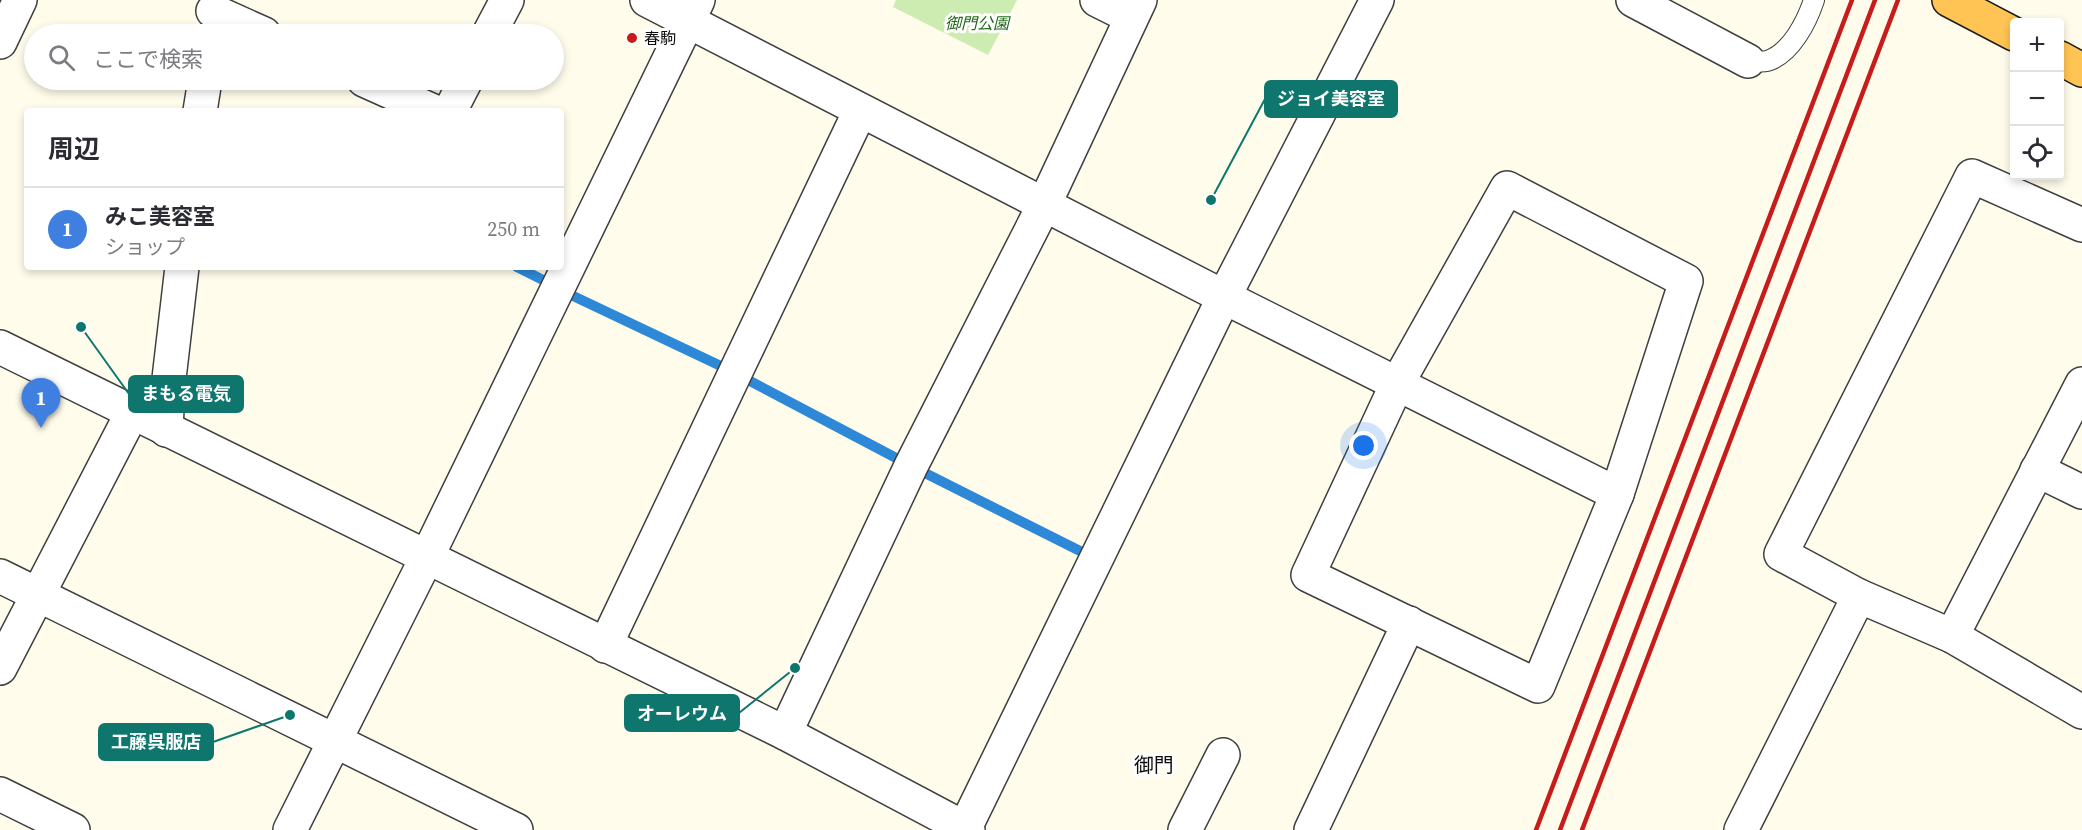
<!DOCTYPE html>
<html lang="ja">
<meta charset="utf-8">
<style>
body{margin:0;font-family:"Source Serif 4","Noto Sans JP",serif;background:#f2f2f3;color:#2b2b33}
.controls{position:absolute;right:18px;top:18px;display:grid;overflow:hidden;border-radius:6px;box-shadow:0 3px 9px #0003}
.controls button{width:54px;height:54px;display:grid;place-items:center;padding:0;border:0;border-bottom:2px solid #e1e1e2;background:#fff;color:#2b2b33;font:30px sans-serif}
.you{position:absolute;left:1364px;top:446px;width:21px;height:21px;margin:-15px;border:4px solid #fff;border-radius:50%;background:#1a73e8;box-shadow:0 0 0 9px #1a73e833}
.badge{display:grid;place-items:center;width:39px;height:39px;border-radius:50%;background:#1a73e8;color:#fff;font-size:20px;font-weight:700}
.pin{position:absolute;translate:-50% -50px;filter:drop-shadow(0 2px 3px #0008)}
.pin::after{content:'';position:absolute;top:32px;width:21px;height:18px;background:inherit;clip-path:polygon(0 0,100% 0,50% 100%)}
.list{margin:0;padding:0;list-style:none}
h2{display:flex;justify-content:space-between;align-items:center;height:78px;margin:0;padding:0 24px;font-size:26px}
h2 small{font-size:20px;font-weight:400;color:#7c7c81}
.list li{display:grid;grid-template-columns:39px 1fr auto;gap:18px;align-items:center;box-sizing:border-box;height:84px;padding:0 24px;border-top:2px solid #e1e1e2}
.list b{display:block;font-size:22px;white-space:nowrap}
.list p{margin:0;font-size:20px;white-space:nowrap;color:#7c7c81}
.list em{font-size:20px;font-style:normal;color:#7c7c81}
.icon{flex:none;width:33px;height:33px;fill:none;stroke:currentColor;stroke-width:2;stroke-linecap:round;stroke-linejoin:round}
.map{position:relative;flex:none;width:2082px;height:830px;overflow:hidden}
.search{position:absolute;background:#fff;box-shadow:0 3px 9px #0003;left:24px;top:24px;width:540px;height:66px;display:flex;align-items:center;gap:15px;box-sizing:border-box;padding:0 21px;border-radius:33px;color:#7c7c81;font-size:22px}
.panel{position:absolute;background:#fff;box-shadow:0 3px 9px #0003;left:24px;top:108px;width:540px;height:162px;border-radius:6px}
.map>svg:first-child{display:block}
.green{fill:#cdecb2}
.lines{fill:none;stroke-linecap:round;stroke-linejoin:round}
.stream{stroke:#2d89d8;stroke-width:10}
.service-casing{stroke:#3f3f3f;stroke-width:22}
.minor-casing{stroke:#3f3f3f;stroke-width:36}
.trunk-casing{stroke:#1d1d1d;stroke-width:36}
.service{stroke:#fff;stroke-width:20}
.minor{stroke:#fff;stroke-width:33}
.trunk{stroke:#ffc453;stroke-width:33}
.rail{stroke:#c71c1a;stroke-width:4.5}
.poi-dot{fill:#c71c1a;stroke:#fff;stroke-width:2}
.labels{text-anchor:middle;stroke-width:6;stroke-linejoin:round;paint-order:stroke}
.park-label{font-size:16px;font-style:italic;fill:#246918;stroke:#fff}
.poi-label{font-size:16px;fill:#0c0c0c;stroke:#fff;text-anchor:start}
.quarter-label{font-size:20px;fill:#0c0c0c;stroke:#fff}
.leader{fill:none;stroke:#0f766e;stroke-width:2}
.callout-dot{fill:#0f766e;stroke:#fff;stroke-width:2}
.callout{fill:#0f766e;stroke:#0f766e;stroke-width:2}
.callout-label{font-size:18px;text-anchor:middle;font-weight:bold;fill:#fff}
</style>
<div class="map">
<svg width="2082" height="830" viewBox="0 0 2082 830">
<rect width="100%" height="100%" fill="#fffcec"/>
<!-- green -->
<path class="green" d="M896 0H1017L988 55 893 7Z"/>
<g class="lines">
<!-- stream -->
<g class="stream">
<path d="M517 267 545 281"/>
<path d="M569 294 725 368"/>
<path d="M750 381 898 459"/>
<path d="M921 471 1088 555"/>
</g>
<defs>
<path id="service" d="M1748 61C1754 61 1762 62 1767 61 1791 54 1807 21 1814 0"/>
<g id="minor">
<path d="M647 0 1224 297 1617 494"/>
<path d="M1097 0 1131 17"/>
<path d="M1633 0 1748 61"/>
<path d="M213 11 264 34"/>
<path d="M489 34 507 0"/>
<path d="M0 42 20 0"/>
<path d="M364 80 433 111"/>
<path d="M200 111 205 80"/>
<path d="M450 111 466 80"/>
<path d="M1507 188 1686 281 1617 494 1538 686 1308 575 1397 384Z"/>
<path d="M2082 225 1972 176 1781 554 1859 596 1952 636 2082 712"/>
<path d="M0 347 785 733 968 830"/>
<path d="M166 430 168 387 182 267"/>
<path d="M2037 470 2082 492"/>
<path d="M0 576 516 830"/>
<path d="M1952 636 2082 384"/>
<path d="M605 646 860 111"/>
<path d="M0 668 132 413"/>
<path d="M785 733 911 466 1044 205 1140 0"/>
<path d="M0 794 73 830"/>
<path d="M290 830 426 559 698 0"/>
<path d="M964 830 1224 297 1377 0"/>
<path d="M1185 830 1223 755"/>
<path d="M1311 830 1409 623"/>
<path d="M1741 830 1859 596"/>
</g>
<g id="trunk">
<path d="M1949 0 2014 34"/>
<path d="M2060 58 2082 70"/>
</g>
</defs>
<!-- service casing -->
<use href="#service" class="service-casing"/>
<!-- minor casing -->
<use href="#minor" class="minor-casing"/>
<!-- trunk casing -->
<use href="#trunk" class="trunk-casing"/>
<!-- service -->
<use href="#service" class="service"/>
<!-- minor -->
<use href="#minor" class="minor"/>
<!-- trunk -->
<use href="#trunk" class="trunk"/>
<!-- rail -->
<g class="rail">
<path d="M1536 830 1852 0"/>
<path d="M1560 830 1875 0"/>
<path d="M1582 830 1898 0"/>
</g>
</g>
<!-- markers -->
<circle class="poi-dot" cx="632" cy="38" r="6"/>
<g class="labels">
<!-- park labels -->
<g class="park-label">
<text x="977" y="29">御門公園</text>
</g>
<!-- poi labels -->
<g class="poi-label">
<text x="644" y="44">春駒</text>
</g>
<!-- quarter labels -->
<g class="quarter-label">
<text x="1154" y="772">御門</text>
</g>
</g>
<!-- callouts -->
<path class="leader" d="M1211 200L1265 99M81 327L129 394M795 668L739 713M290 715L213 742"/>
<g class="callout-dot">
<circle cx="1211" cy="200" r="6"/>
<circle cx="81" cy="327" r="6"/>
<circle cx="795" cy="668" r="6"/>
<circle cx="290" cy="715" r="6"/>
</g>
<g class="callout">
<rect x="1265" y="81" width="132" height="36" rx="6"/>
<rect x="129" y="376" width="114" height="36" rx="6"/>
<rect x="625" y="695" width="114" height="36" rx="6"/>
<rect x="99" y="724" width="114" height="36" rx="6"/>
</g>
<g class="callout-label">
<text x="1331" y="105">ジョイ美容室</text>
<text x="186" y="400">まもる電気</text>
<text x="682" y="720">オーレウム</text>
<text x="156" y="748">工藤呉服店</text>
</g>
</svg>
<div class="controls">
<button>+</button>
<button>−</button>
<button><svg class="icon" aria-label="locate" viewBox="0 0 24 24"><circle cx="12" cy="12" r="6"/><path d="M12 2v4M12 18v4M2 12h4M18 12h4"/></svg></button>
</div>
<div class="you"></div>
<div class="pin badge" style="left:41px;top:428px;background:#3f7fe0">1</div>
<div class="search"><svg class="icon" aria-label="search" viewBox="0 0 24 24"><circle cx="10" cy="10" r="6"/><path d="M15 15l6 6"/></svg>ここで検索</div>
<section class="panel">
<h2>周辺<small></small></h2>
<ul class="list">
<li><span class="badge" style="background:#3f7fe0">1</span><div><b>みこ美容室</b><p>ショップ</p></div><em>250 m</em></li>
</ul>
</section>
</div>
